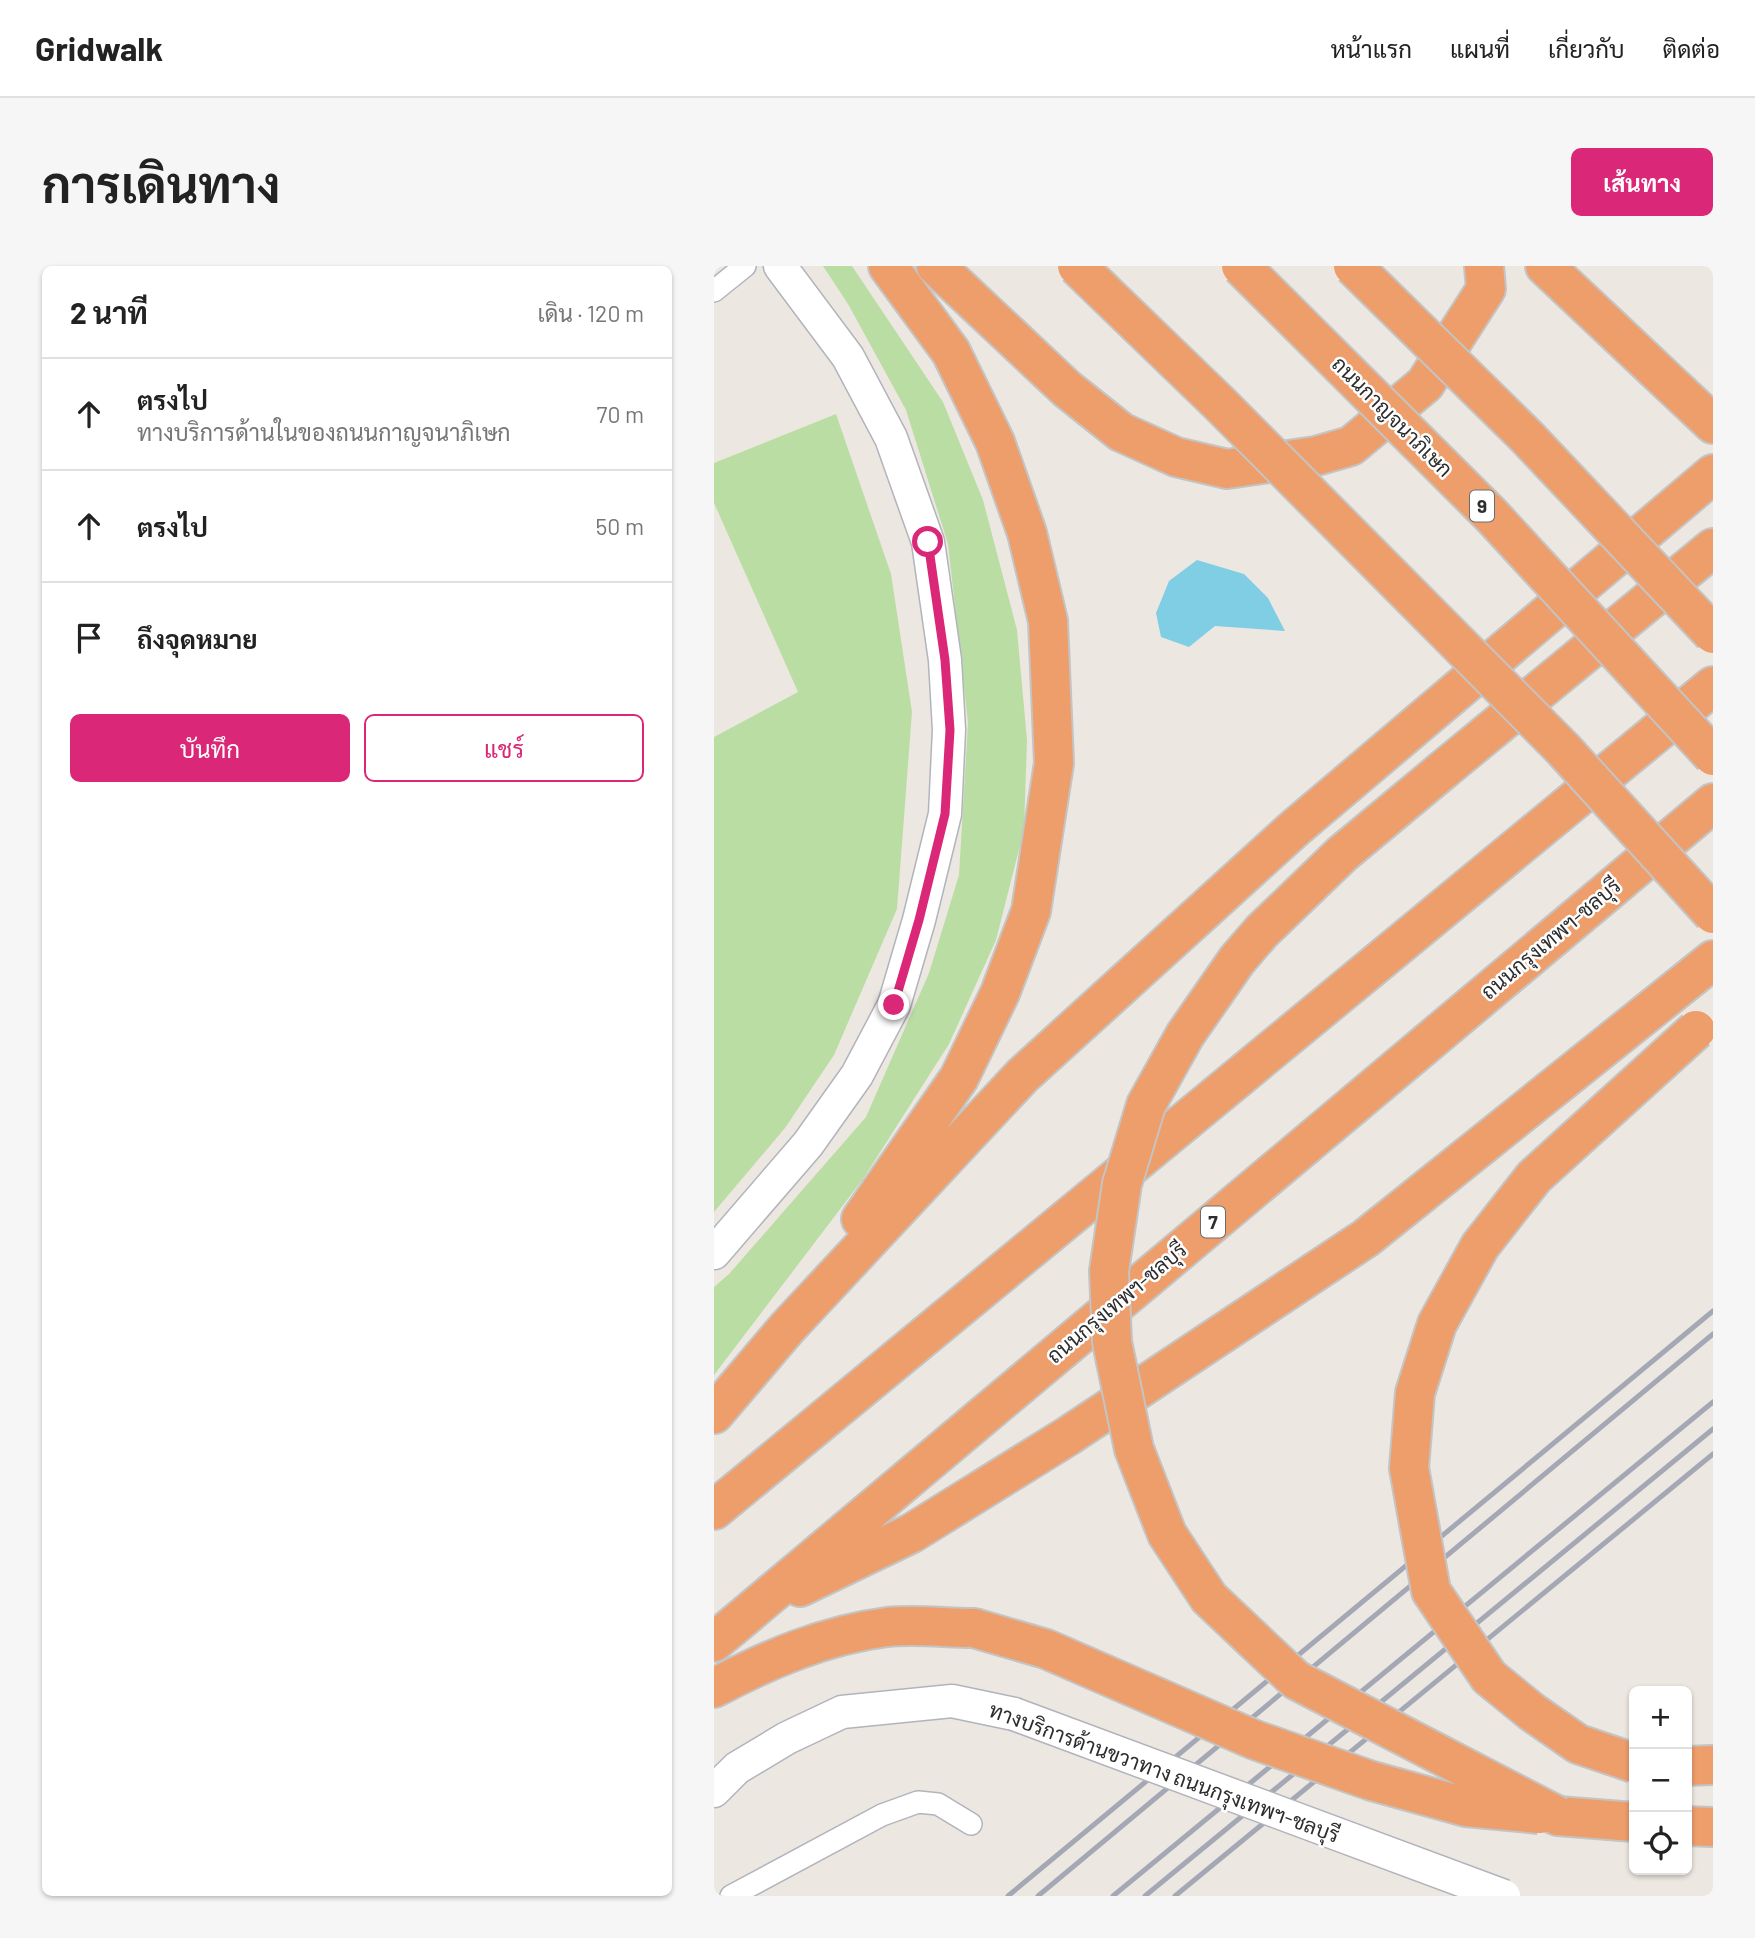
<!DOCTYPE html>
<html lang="th">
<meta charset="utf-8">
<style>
body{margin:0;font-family:Barlow,Sarabun,sans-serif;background:#f6f6f6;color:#222}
.controls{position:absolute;right:21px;bottom:21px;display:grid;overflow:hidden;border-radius:10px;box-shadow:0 2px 5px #0004}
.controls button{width:63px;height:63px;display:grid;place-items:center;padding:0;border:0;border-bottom:2px solid #e0e0e0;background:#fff;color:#222;font:35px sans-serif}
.stop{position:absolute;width:21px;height:21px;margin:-16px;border:5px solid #db2777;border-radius:50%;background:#fff}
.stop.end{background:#db2777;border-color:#fff;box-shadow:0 2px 7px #0008}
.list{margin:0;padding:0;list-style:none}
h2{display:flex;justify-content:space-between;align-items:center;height:91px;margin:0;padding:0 28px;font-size:30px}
h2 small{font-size:23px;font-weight:400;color:#767676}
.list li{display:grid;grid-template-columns:46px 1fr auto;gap:21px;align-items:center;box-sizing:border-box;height:112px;padding:0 28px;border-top:2px solid #e0e0e0}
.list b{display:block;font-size:26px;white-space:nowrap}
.list p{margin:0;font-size:23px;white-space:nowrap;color:#767676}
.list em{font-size:23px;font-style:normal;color:#767676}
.actions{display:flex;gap:14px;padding:21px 28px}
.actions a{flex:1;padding:16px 0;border:2px solid #db2777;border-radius:10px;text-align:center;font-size:24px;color:#db2777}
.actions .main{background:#db2777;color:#fff}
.icon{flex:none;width:38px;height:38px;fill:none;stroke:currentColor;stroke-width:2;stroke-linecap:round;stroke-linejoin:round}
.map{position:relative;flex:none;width:999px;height:1630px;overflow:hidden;border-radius:10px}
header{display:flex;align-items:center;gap:42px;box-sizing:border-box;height:98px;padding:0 35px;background:#fff;border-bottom:2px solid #e0e0e0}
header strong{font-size:33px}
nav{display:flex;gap:38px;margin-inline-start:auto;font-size:24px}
.intro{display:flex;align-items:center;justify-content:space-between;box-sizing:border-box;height:168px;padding:0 42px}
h1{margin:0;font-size:49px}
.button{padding:18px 32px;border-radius:10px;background:#db2777;color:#fff;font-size:24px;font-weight:700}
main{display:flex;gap:42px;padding:0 42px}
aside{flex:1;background:#fff;border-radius:10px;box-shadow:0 2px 5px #0004}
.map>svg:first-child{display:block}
.green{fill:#badda4}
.water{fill:#80cee3}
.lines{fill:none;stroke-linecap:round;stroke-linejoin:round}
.minor-casing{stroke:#b2b4bc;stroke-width:24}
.secondary-casing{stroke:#b2b4bc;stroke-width:35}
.motorway-casing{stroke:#c4c4c4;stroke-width:42}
.minor{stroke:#fff;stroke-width:21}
.secondary{stroke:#fff;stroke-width:32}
.motorway{stroke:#ee9e6b;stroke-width:38}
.rail{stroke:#a4a8b5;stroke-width:5}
.secondary-bridge-casing{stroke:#b2b4bc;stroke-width:35;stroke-linecap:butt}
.motorway-bridge-casing{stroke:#c4c4c4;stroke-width:42;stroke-linecap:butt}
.secondary-bridge{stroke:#fff;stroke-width:32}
.motorway-bridge{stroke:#ee9e6b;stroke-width:38}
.route{stroke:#db2777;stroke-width:9}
.labels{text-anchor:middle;stroke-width:5;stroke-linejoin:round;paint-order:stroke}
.shield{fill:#fff;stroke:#6c6c6c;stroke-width:2}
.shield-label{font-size:19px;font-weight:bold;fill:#2d2d2d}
.street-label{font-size:21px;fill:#2d2d2d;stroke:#fff}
</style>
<header>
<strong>Gridwalk</strong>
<nav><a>หน้าแรก</a><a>แผนที่</a><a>เกี่ยวกับ</a><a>ติดต่อ</a></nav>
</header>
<div class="intro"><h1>การเดินทาง</h1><a class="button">เส้นทาง</a></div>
<main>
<aside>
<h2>2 นาที<small>เดิน · 120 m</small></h2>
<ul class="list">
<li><svg class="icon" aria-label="ahead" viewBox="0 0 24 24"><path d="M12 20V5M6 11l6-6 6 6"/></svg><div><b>ตรงไป</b><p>ทางบริการด้านในของถนนกาญจนาภิเษก</p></div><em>70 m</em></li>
<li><svg class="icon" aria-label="ahead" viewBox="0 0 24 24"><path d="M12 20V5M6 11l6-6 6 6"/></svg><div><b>ตรงไป</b></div><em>50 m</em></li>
<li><svg class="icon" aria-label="arrive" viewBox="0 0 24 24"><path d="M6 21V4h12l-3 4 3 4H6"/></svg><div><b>ถึงจุดหมาย</b></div></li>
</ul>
<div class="actions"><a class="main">บันทึก</a><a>แชร์</a></div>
</aside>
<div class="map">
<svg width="999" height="1630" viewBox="0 0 999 1630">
<rect width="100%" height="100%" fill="#ede7e1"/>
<!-- green -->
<g class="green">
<path d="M109 0H138L229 136 269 234 303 364 313 474 310 564 282 674 235 778 149 913 0 1109V1021L15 1008 152 851 215 707 245 609 254 457 234 278 192 144 134 38Z"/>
<path d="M122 148 177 308 198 446 183 643 120 789 71 862 0 946V471L84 426 0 237V197Z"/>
</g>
<!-- water -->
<path class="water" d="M483 294 530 308 554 332 571 365 501 360 475 381 447 371 442 347 455 315Z"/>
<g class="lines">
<defs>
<g id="minor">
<path d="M0 25 31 0"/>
<path d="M17 1630 168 1549 204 1536 224 1538 257 1558"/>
</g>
<g id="secondary">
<path d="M0 987 94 878 143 809 180 739 205 654 231 548 235 464 231 394 214 276 177 172 134 91 66 0"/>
<path d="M0 1525 23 1502 73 1472 128 1446 238 1435 300 1448"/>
</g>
<g id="motorway">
<path d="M222 0 353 123 407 166 462 191 513 203 602 190 637 180 711 118 772 23 770 0"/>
<path d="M831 0 999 158"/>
<path d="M729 504 999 282"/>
<path d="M147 953 245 812 286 727 317 645 340 497 334 355 313 267 281 176 237 86 174 0"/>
<path d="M0 1148 73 1062 308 810 581 562 999 208"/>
<path d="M0 1244 999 420"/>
<path d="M86 1321 198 1267 354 1170 652 972 999 694"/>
<path d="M0 1376 999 537"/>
<path d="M0 1422C55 1393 111 1369 173 1361 202 1358 232 1362 260 1362"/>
<path d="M973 1500 999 1499"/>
<path d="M844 1550 920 1556"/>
<path d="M973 1560 999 1561"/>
</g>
</defs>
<!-- minor casing -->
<use href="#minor" class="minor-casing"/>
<!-- secondary casing -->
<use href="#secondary" class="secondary-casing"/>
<!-- motorway casing -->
<use href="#motorway" class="motorway-casing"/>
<!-- minor -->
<use href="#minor" class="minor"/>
<!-- secondary -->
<use href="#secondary" class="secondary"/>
<!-- motorway -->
<use href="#motorway" class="motorway"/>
<!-- rail -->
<g class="rail">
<path d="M294 1630 999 1045"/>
<path d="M324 1630 999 1068"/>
<path d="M399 1630 999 1136"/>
<path d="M431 1630 999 1163"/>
<path d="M461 1630 999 1188"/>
</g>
<defs>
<path id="secondary-bridge" d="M300 1448 790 1630"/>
<g id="motorway-bridge">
<path d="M363 0 505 137 849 483 999 648"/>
<path d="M527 0 778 250 999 490"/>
<path d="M639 0 812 170 999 368"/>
<path d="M729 504 628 588 548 665 523 694 471 769 432 839 408 918 395 1005 398 1076 420 1183 453 1268 495 1332 582 1414 844 1550"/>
<path d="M260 1362 332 1383 541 1474 658 1515 752 1541 825 1548"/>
<path d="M920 1497 864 1478 818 1446 775 1411 717 1325 695 1202 701 1127 723 1058 766 980 820 911 982 764"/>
</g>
</defs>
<!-- secondary-bridge casing -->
<use href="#secondary-bridge" class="secondary-bridge-casing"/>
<!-- motorway-bridge casing -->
<use href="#motorway-bridge" class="motorway-bridge-casing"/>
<!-- secondary-bridge -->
<use href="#secondary-bridge" class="secondary-bridge"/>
<!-- motorway-bridge -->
<use href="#motorway-bridge" class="motorway-bridge"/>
</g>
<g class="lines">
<!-- route -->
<path class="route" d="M180 739 205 654 231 548 236 464 231 394 214 276"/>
</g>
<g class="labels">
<!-- shield labels -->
<g class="shield">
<rect x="756" y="224.5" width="24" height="31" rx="5"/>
<rect x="487" y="940.5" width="24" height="31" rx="5"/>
</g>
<g class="shield-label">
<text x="768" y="247">9</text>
<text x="499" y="963">7</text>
</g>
<!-- street labels -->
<g class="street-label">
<text transform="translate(678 151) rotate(45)" y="7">ถนนกาญจนาภิเษก</text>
<text transform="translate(837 673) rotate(-40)" y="7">ถนนกรุงเทพฯ-ชลบุรี</text>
<text transform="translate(403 1037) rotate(-40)" y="7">ถนนกรุงเทพฯ-ชลบุรี</text>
<text transform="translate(450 1507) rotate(20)" y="7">ทางบริการด้านขวาทาง ถนนกรุงเทพฯ-ชลบุรี</text>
</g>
</g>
</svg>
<div class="controls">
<button>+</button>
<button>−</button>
<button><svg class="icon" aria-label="locate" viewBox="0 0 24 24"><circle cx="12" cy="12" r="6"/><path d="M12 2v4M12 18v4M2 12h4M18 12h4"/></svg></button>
</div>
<div class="stop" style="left:214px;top:276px"></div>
<div class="stop end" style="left:180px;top:739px"></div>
</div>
</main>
